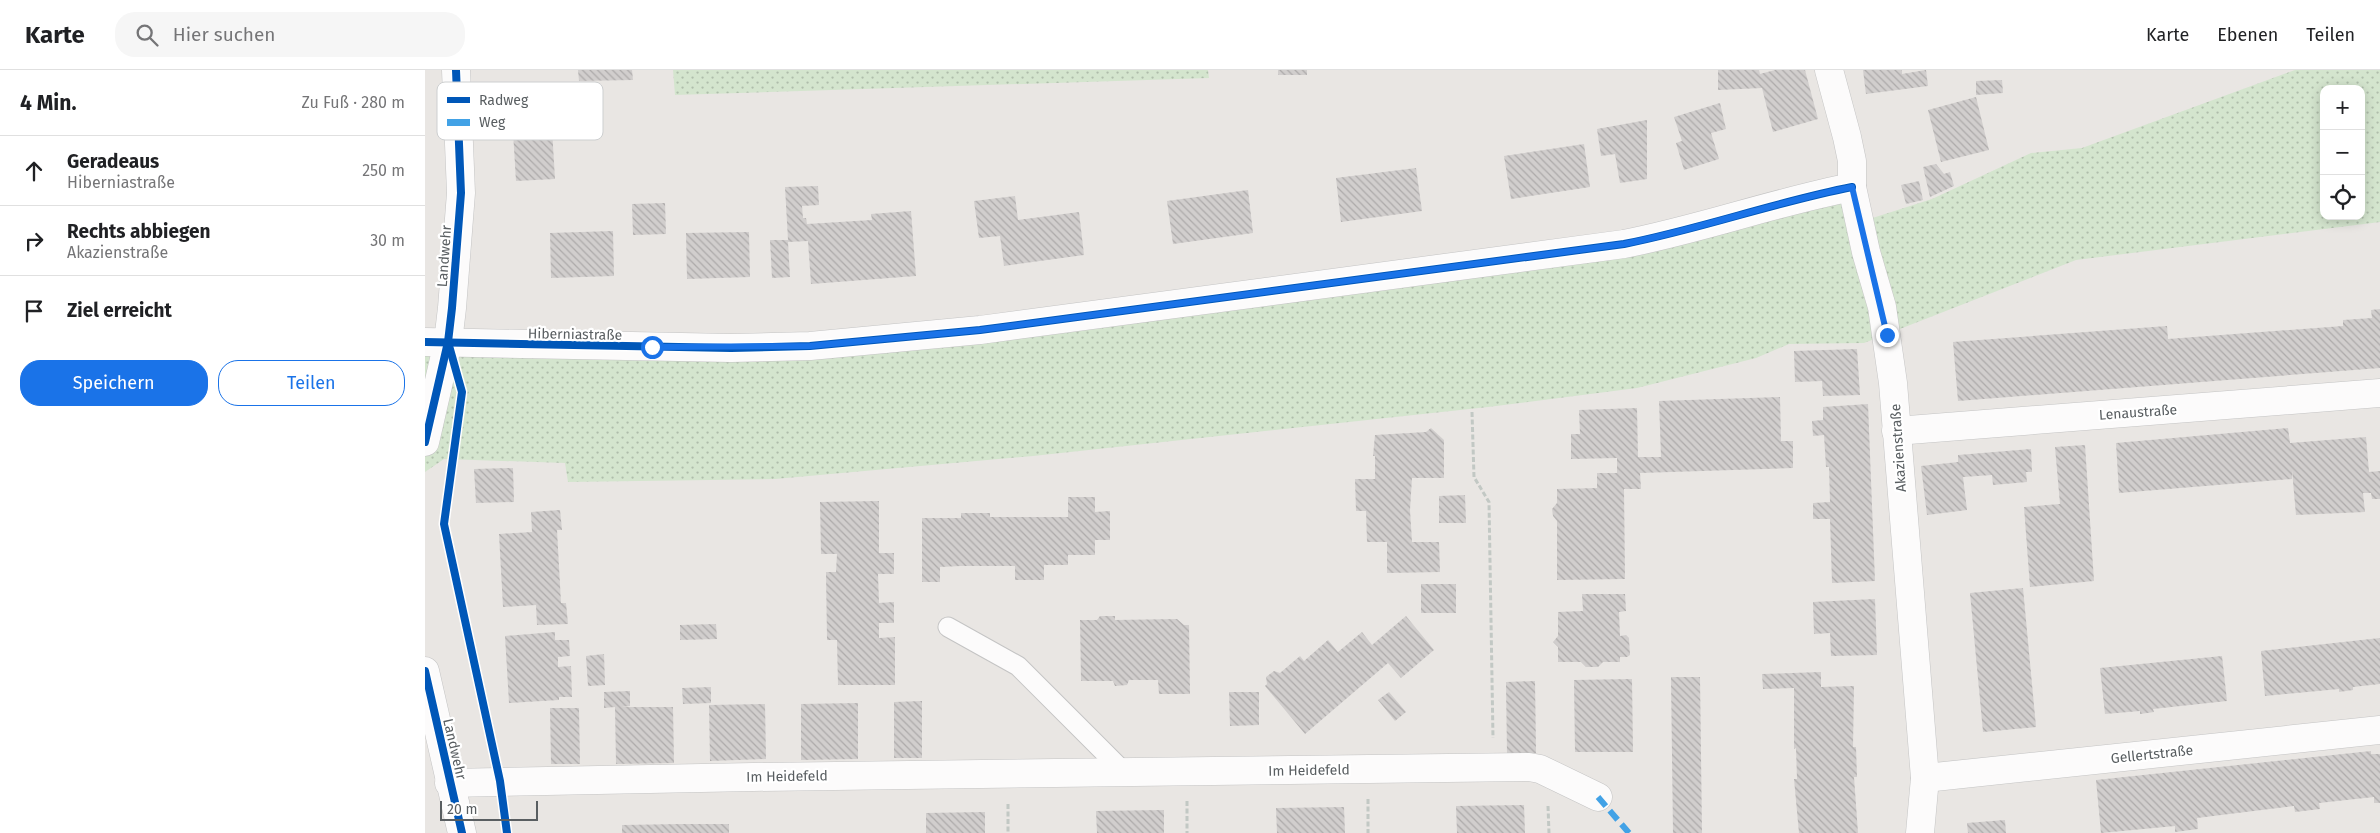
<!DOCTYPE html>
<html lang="de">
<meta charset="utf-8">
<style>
body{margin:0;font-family:"Fira Sans",sans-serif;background:#f6f6f6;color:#202124}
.controls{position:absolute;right:15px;top:15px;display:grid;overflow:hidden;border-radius:10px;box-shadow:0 2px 12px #0003}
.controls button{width:45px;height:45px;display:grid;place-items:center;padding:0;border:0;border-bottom:1px solid #e0e0e0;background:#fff;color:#202124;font:25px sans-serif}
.scale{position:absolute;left:15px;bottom:12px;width:98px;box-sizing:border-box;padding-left:5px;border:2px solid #595e61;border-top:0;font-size:14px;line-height:18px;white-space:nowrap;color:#595e61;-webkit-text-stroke:4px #fff;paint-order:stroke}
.stop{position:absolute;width:15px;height:15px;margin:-11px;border:4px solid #1a73e8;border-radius:50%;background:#fff}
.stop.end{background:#1a73e8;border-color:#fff;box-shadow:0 1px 5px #0008}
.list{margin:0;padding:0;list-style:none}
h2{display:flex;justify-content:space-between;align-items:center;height:65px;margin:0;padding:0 20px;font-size:21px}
h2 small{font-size:16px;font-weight:400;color:#757577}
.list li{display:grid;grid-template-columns:32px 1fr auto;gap:15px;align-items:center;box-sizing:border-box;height:70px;padding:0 20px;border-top:1px solid #e0e0e0}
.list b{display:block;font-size:19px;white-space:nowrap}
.list p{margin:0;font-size:16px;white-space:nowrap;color:#757577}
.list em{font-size:16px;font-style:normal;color:#757577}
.actions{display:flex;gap:10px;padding:15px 20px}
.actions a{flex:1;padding:11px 0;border:1px solid #1a73e8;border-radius:20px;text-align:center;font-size:18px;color:#1a73e8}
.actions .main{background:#1a73e8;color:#fff}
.icon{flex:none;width:28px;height:28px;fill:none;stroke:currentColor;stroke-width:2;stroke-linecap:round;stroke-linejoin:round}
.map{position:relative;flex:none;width:1955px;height:763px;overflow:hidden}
header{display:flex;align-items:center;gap:30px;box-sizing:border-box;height:70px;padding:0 25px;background:#fff;border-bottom:1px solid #e0e0e0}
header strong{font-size:24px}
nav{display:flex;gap:28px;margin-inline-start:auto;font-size:18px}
.search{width:350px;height:45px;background:#f6f6f6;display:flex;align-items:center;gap:12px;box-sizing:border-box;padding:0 18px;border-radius:20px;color:#757577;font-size:19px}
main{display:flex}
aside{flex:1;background:#fff}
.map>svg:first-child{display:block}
.green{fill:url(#green-dots);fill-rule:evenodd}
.building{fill:url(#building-back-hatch)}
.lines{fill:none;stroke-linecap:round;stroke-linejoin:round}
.service-casing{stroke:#c4c4c4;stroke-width:21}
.minor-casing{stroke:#c4c4c4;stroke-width:29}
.path{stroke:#c2c8c4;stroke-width:3;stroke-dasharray:5 2.5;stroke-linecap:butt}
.service{stroke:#fcfbfb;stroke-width:19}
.minor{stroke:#fcfbfb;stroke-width:28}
.quiet{stroke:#42a2e6;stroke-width:6;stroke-dasharray:12 6;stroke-linecap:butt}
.cycleway-casing{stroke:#fff;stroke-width:11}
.cycleway{stroke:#0057b8;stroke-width:8}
.route{stroke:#1a73e8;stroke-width:6}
.labels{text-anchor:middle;stroke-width:4.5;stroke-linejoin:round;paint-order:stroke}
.street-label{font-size:14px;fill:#595e61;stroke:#fff}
.key{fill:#fff;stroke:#cdcfd0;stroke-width:1}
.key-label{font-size:14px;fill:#595e61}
</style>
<header>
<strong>Karte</strong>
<div class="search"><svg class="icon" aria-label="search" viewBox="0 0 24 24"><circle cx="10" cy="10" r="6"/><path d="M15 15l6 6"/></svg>Hier suchen</div>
<nav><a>Karte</a><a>Ebenen</a><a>Teilen</a></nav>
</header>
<main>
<aside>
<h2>4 Min.<small>Zu Fuß · 280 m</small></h2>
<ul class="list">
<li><svg class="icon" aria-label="ahead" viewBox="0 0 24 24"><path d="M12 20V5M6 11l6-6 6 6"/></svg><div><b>Geradeaus</b><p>Hiberniastraße</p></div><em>250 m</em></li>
<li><svg class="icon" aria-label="right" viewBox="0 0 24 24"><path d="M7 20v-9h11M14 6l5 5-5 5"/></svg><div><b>Rechts abbiegen</b><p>Akazienstraße</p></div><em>30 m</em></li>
<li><svg class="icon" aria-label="arrive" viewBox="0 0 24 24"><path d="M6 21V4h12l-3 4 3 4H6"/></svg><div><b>Ziel erreicht</b></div></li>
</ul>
<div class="actions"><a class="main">Speichern</a><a>Teilen</a></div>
</aside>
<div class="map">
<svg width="1955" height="763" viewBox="0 0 1955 763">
<defs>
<pattern id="green-dots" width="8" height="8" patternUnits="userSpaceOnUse" patternTransform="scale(1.25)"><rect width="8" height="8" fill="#d4e5ce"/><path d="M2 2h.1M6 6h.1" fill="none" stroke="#afbdab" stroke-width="1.8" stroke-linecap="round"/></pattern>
<pattern id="building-back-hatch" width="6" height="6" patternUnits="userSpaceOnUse" patternTransform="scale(1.25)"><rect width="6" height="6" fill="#d1cecd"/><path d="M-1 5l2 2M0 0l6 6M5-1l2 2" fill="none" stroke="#adaaaa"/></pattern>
</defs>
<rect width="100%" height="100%" fill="#e9e6e3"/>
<!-- green -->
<g class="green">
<path d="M248 0H783L784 8 250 25Z"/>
<path d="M1870 0H1955V152L1651 190 1439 273 1364 274 1331 288 1212 318 1063 337 608 386 350 409 143 412 140 393 19 389 0 402V272L306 278 1059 192 1427 117 1435 152 1507 129 1606 83 1657 78ZM1899 19H1936V146H1899Z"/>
</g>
<!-- building -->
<g class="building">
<path d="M153 0H207L208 10 154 11Z"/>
<rect x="853" y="0" width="29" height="5"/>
<path d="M1293 0H1334L1335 4 1350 0H1380L1393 49 1348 62 1337 18 1293 20Z"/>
<path d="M1438 0H1477V4L1501 0 1503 16 1441 24Z"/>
<path d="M1577 10 1578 23 1551 25V11Z"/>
<path d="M1551 27 1564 80 1516 92 1503 40Z"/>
<path d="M1295 33 1301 59 1286 63 1294 89 1259 100 1251 73 1257 71 1249 47Z"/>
<path d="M126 42 130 109 91 111 87 45Z"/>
<path d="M1222 50V109L1195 113 1190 84 1176 86 1172 59Z"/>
<path d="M1159 74 1165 117 1086 129 1079 86Z"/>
<path d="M1511 94 1519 104 1525 102 1529 116 1505 127 1498 97Z"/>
<path d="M991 98 997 141 916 152 911 108Z"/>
<path d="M1494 111 1498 130 1481 134 1476 115Z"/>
<path d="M393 116 394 135 377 136 378 148H381L382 154 447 150 446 144 486 141 491 206 386 214 383 171 363 172 365 207 347 208 345 170H363L360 117Z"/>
<path d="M823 120 828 163 748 174 742 131Z"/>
<path d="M590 126 593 150 654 142 659 185 579 196 575 166 554 168 549 131Z"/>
<path d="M240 133 241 164 208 165 207 134Z"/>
<path d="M188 161 189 206 126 208 125 163Z"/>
<path d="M324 162 325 207 262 209 261 163Z"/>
<path d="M1955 239V298L1533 331 1528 272 1742 256 1743 269 1918 256V250L1947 248 1946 240Z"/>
<path d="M1432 279 1435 325 1398 326 1397 311 1370 312 1369 281Z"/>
<path d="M1355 327 1356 371H1368V398L1215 403 1216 419H1199L1200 509 1132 510V451L1128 446 1127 439 1132 433V419L1172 418V403H1192V388L1146 389V364H1155L1154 340 1212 338 1213 387H1236L1234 331Z"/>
<path d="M1443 334 1450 511 1407 513 1405 449H1388V433L1405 432 1404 397H1401L1399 365 1388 366 1387 351 1398 350V337Z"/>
<path d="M1006 358 1019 370V408H987L985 440 987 472H1014L1015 502 962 503V472H942L941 441H931L930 409H950V386H948L950 365 1001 362Z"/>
<path d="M1863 358 1865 373 1941 367 1944 402 1955 401V429H1947L1946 423H1938L1940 442 1871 445 1867 400V409L1694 423 1691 373Z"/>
<path d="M1660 375 1669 511 1605 517 1599 437 1635 434 1630 377Z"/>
<path d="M1606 379 1607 402H1601L1602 412 1568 415 1567 405 1538 407 1542 440 1502 445 1496 396 1533 392V385Z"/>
<path d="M88 398 89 432 51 433 49 399Z"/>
<path d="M1040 425 1041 453H1014V426Z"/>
<path d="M643 427H670V442L685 441V470H670V485H643V495H619V510H590V496H536L515 497V512H497V448H536V443H565V447H643Z"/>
<path d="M454 431V483H469V504H453L454 533 469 532V553H454V568L470 567V615H413L412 570H402L401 502H411L412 484H396L395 432Z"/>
<path d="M135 440 137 460H132L136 533H141L143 554 112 555 111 535 78 537 74 464 107 462 106 442Z"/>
<rect x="996" y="514" width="35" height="29"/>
<path d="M1598 518 1611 657 1558 662 1545 523Z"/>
<path d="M1157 524H1200L1201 541 1194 542 1195 566 1201 565 1204 568 1205 585 1202 587H1195V592H1178L1173 597H1161L1156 592H1133V577L1128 572 1133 566V542L1158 541Z"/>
<path d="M1450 529 1452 585 1406 586 1405 563 1389 564 1388 532Z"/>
<path d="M675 546H690V550L752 549 759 555H764L765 624H734L733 610H704L702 615 690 616 688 611H656L655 550H672Z"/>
<path d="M981 546 1009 580 976 608 963 593 880 664 840 616 842 614 841 607 849 601 855 603 875 586 879 591 903 570 913 582 937 562 947 575Z"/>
<path d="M291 554 292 569 255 570V555Z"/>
<path d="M130 562V570H144L145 586 133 587V597L146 596 147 627H134V630L84 633 80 566Z"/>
<path d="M1955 568V614L1928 617V620L1914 622V619L1840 626 1836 581Z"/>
<path d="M179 584 180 615 163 616 161 586Z"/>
<path d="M1797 586 1802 631 1728 639 1729 642 1715 644V641L1680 644 1675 598Z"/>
<path d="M1396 602V617L1429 616 1428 677H1431L1432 707H1429L1433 763H1374L1369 709H1372L1371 678 1369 679V618L1338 619 1337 604Z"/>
<path d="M1246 607H1275L1277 763H1248Z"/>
<path d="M1207 609 1208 682H1150L1149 610Z"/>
<path d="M1110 611 1111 683 1082 684 1081 612Z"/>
<path d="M286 617V633L258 634 257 618Z"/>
<path d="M205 621V636L197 637H248L249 693 191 694 190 637 179 638V622Z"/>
<path d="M804 622H834V655L805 656Z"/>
<path d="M964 622 981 642 970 651 953 630Z"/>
<path d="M497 631V688H469V632Z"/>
<path d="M433 633V689L376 690V634Z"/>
<path d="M340 634 341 689 285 691 284 635Z"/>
<path d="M125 638H154L155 694H126Z"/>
<path d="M1946 681V684H1955V733H1949V727L1894 733 1895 739 1870 742 1869 736 1772 748 1773 759 1750 762V756L1676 763 1671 710Z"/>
<path d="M1099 735 1100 763H1032L1031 736Z"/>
<path d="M919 737 920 763H852L851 738Z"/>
<path d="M739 740V763H672L671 741Z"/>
<path d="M560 742V763H501V743Z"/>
<path d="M1580 750 1581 763H1543L1542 753Z"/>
<path d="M256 754H304V763H197V755Z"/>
</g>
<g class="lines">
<defs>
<path id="service" d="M523 557 593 596 700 703"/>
<g id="minor">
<path d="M1404 0 1422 67 1427 91V117L1441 182 1457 237 1468 313 1500 708 1495 763"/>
<path d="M0 272 306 278 385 276 555 260 1199 174C1276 159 1350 132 1427 117"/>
<path d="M1471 361 1955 323"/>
<path d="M0 372 23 272 27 238 36 123 31 0"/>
<path d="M0 601 37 763"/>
<path d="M1500 708 1955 660"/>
<path d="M24 713 328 707 1104 697 1115 699 1173 727"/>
</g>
</defs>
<!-- service casing -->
<use href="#service" class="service-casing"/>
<!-- minor casing -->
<use href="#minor" class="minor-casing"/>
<!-- path -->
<g class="path">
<path d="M1047 342 1049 407 1064 432 1068 668"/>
<path d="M943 729V763"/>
<path d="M762 731V763"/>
<path d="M583 734V763"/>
<path d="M1123 736 1124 763"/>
</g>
<!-- service -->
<use href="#service" class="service"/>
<!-- minor -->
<use href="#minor" class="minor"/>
<!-- quiet -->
<path class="quiet" d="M1173 727 1204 763"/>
<defs>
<g id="cycleway">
<path d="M0 272 306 278 385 276 555 260 1199 174C1276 159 1350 132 1427 117"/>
<path d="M23 272 37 322 19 454 75 711 82 763"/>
<path d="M0 372 23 272 27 238 36 123 31 0"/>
<path d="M0 601 37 763"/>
</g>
</defs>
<!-- cycleway casing -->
<use href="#cycleway" class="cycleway-casing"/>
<!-- cycleway -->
<use href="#cycleway" class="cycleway"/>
</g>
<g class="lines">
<!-- route -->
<path class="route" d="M227 277 385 276 555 260 1199 174C1276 159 1350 132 1427 117L1462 265"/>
</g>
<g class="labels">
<!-- street labels -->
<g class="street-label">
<text transform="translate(19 186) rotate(-86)" y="5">Landwehr</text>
<text transform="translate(150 264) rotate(1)" y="5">Hiberniastraße</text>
<text transform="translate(1713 342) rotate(-4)" y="5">Lenaustraße</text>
<text transform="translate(1473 378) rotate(-94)" y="5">Akazienstraße</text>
<text transform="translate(30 679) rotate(77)" y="5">Landwehr</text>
<text transform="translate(1727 684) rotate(-6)" y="5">Gellertstraße</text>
<text transform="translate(884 700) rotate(-1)" y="5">Im Heidefeld</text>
<text transform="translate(362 706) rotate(-1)" y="5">Im Heidefeld</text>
</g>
</g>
<!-- legend -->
<rect x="12" y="12" width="166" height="58" rx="8" class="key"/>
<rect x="22" y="27" width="23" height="6" fill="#0057b8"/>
<rect x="22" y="49" width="23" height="7" fill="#42a2e6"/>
<g class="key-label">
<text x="54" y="35">Radweg</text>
<text x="54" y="57">Weg</text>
</g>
</svg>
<div class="controls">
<button>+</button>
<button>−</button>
<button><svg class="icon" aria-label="locate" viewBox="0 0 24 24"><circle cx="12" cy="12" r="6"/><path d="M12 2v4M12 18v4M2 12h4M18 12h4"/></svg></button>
</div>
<div class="scale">20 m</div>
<div class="stop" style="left:227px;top:277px"></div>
<div class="stop end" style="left:1462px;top:265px"></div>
</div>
</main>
